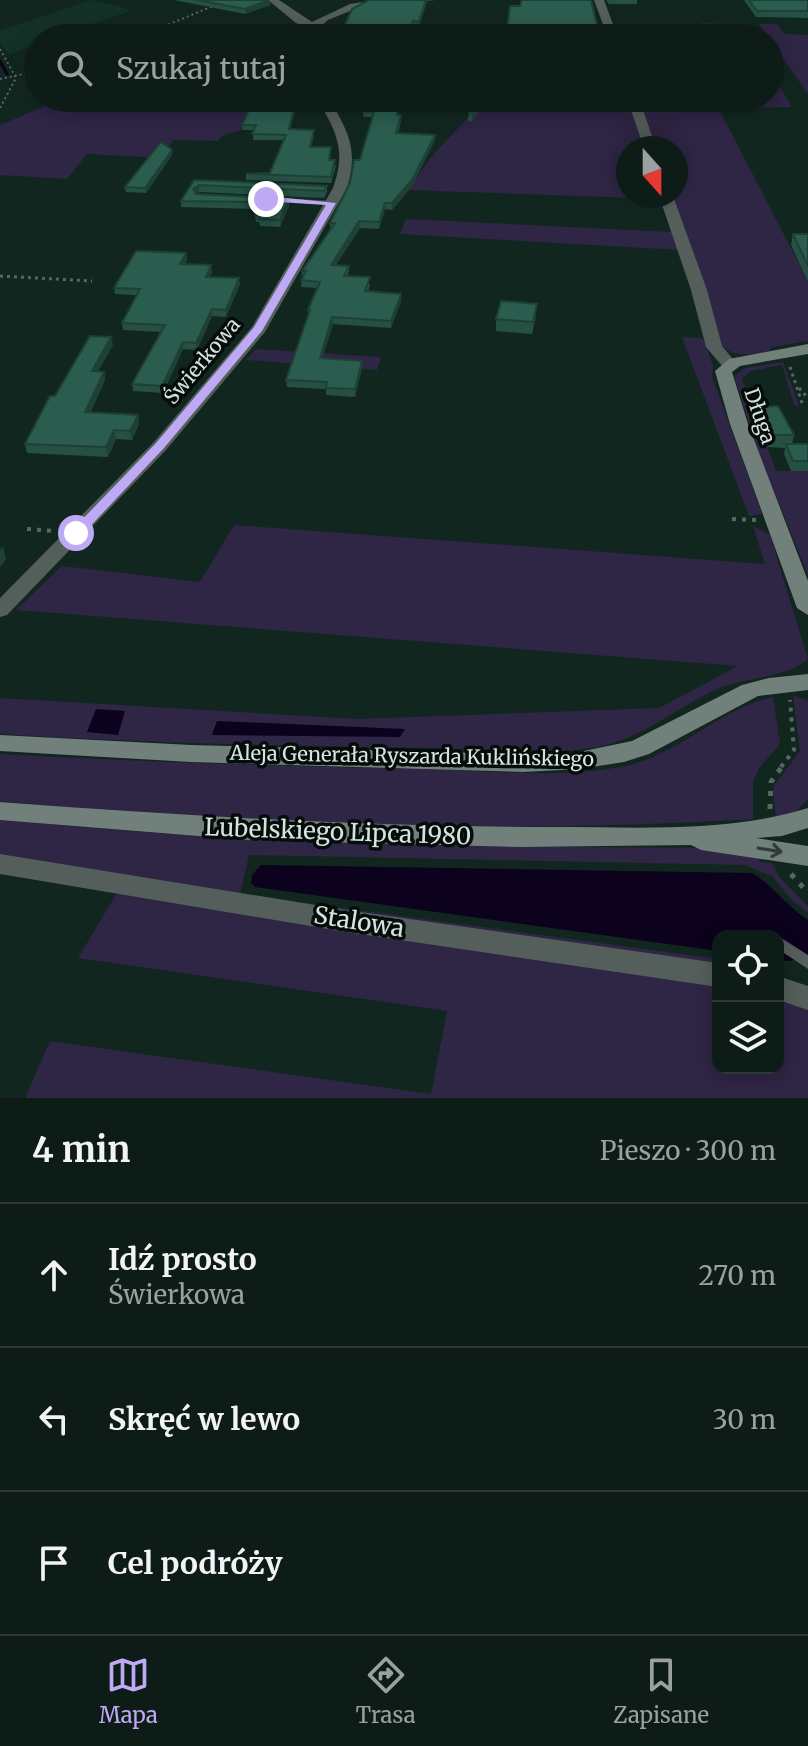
<!DOCTYPE html>
<html lang="pl">
<meta charset="utf-8">
<style>
body{margin:0;font-family:Merriweather,serif;background:#172521;color:#f1f3f6}
.controls{position:absolute;right:24px;bottom:24px;display:grid;overflow:hidden;border-radius:16px;box-shadow:0 4px 20px #0003}
.controls button{width:72px;height:72px;display:grid;place-items:center;padding:0;border:0;border-bottom:2px solid #2e3a37;background:#0e1c18;color:#f1f3f6;font:40px sans-serif}
.compass{position:absolute;left:616px;top:136px;width:72px;height:72px;border-radius:50%;background:#0e1c18;box-shadow:0 4px 20px #0003;rotate:159deg}
.stop{position:absolute;width:24px;height:24px;margin:-18px;border:6px solid #bea9f4;border-radius:50%;background:#fff}
.stop.end{background:#bea9f4;border-color:#fff;box-shadow:0 2px 8px #0008}
.list{margin:0;padding:0;list-style:none}
h2{display:flex;justify-content:space-between;align-items:center;height:104px;margin:0;padding:0 32px;font-size:34px}
h2 small{font-size:26px;font-weight:400;color:#9ba1a2}
.list li{display:grid;grid-template-columns:52px 1fr auto;gap:24px;align-items:center;box-sizing:border-box;height:144px;padding:0 32px;border-top:2px solid #2e3a37}
.list b{display:block;font-size:30px;white-space:nowrap}
.list p{margin:0;font-size:26px;white-space:nowrap;color:#9ba1a2}
.list em{font-size:26px;font-style:normal;color:#9ba1a2}
.icon{flex:none;width:44px;height:44px;fill:none;stroke:currentColor;stroke-width:2;stroke-linecap:round;stroke-linejoin:round}
.map{position:relative;flex:none;width:808px;height:1098px;overflow:hidden}
.search{position:absolute;background:#0e1c18;box-shadow:0 4px 20px #0003;left:24px;right:24px;top:24px;height:88px;display:flex;align-items:center;gap:20px;box-sizing:border-box;padding:0 28px;border-radius:44px;color:#9ba1a2;font-size:30px}
.sheet{height:536px;background:#0e1c18}
nav{display:flex;justify-content:space-around;align-items:center;box-sizing:border-box;height:112px;border-top:2px solid #2e3a37;background:#0e1c18;font-size:22px;color:#9ba1a2}
nav a{display:grid;justify-items:center;gap:4px}
nav .on{color:#bea9f4}
.map>svg:first-child{display:block}
.built{fill:#143128}
.green{fill:#2f2545}
.water{fill:#0c021d}
.lines{fill:none;stroke-linecap:round;stroke-linejoin:round}
.stream{stroke:#0c021d;stroke-width:3}
.path-far3{stroke:#576863;stroke-width:2;stroke-dasharray:2 3;stroke-linecap:butt}
.path-far2{stroke:#576863;stroke-width:3;stroke-dasharray:3 4;stroke-linecap:butt}
.path-far1{stroke:#576863;stroke-width:4;stroke-dasharray:4 6;stroke-linecap:butt}
.path{stroke:#576863;stroke-width:5;stroke-dasharray:5 8;stroke-linecap:butt}
.lane{fill:#545e5a;fill-rule:evenodd}
.street{fill:#545e5a;fill-rule:evenodd}
.secondary{fill:#71807a;fill-rule:evenodd}
.wall{fill:#255043}
.shaded-wall{fill:#1e4137}
.building{fill:#2b5d4e;stroke:#1e4137;stroke-width:2}
.oneway{stroke:#303b37}
.route{fill:#bea9f4}
.labels{text-anchor:middle;stroke-width:7;stroke-linejoin:round;paint-order:stroke}
.street-label{font-size:20px;fill:#d7e3df;stroke:#050d0a}
.near-street-label{font-size:24px;fill:#d7e3df;stroke:#050d0a}
</style>
<div class="map">
<svg width="808" height="1098" viewBox="0 0 808 1098">
<rect width="100%" height="100%" fill="#122620"/>
<!-- built -->
<path class="built" d="M91 0 132 10 54 38H38V44L9 54 0 43V31Z"/>
<!-- green -->
<g class="green">
<path d="M700 23 742 24 751 38H617L614 29 645 24H678L682 33H703Z"/>
<path d="M759 24H777L784 34 808 35V94Z"/>
<path d="M770 70 792 107 743 108 739 98H770Z"/>
<path d="M64 98 256 105 243 130 223 135 218 141 173 140 162 158 87 154 67 179 0 175V125Z"/>
<path d="M486 98H628L645 148H628V196H662L663 199 407 190 433 155Z"/>
<path d="M638 98H713L805 275 808 283V341L772 347 769 352C750 354 733 359 719 343L671 196H676V148H655Z"/>
<path d="M406 219 673 232 679 250 400 234Z"/>
<path d="M682 337 703 338 713 366 712 376 762 514 749 516Z"/>
<path d="M256 349 381 357 377 370 246 360Z"/>
<path d="M783 362 799 406 794 405 782 365 751 371 742 379 776 471H808V575L759 454 734 376 745 368Z"/>
<path d="M234 525 765 564 753 526 770 535 808 659C791 676 746 678 722 687 681 704 647 736 602 746 551 757 479 749 426 748 284 746 142 743 0 734V698L357 719 659 708 738 666 16 610 62 566 200 582Z"/>
<path d="M793 695 808 701V799L793 814 776 820 773 787 800 751Z"/>
<path d="M773 697 780 744 759 768 753 782V819C503 834 249 826 0 801V754C140 762 279 766 419 769 485 770 555 779 620 767 678 757 717 709 773 697Z"/>
<path d="M0 819C238 845 477 846 715 848L757 855 760 862 772 863 780 878 808 906V913L791 899 773 877 745 865 249 855 240 894 718 959V966L236 897 0 856Z"/>
<path d="M117 893 718 986V1068H778V1001L808 1009V1098H25L50 1041 431 1094 447 1011 78 958Z"/>
</g>
<!-- water -->
<g class="water">
<path d="M96 709 125 711 118 735 87 732Z"/>
<path d="M217 721 405 729 400 737 212 735Z"/>
<path d="M261 865 752 873C774 886 786 906 808 920V956L790 961 778 960V936H718V951L255 887 251 883 252 875Z"/>
</g>
<g class="lines">
<!-- stream -->
<path class="stream" d="M0 61 7 74"/>
<!-- path-far3 -->
<g class="path-far3">
<path d="M136 38 213 6"/>
<path d="M0 49 16 78 0 108"/>
<path d="M0 79 38 71"/>
</g>
<!-- path-far2 -->
<g class="path-far2">
<path d="M0 276 92 281"/>
<path d="M790 367 803 406"/>
<path d="M799 388 808 398"/>
</g>
<!-- path-far1 -->
<g class="path-far1">
<path d="M732 519 757 520"/>
<path d="M27 529 54 531"/>
<path d="M781 767 794 750 790 700"/>
</g>
<!-- path -->
<g class="path">
<path d="M770 809 771 782 783 765"/>
<path d="M791 874 808 893"/>
</g>
<!-- lane -->
<g class="lane">
<path d="M278 198 332 201 335 203 332 205 276 201 275 200Z"/>
<path d="M778 936 808 955V969L778 949Z"/>
</g>
<!-- street -->
<g class="street">
<path d="M268 0H279L312 22 350 4 377 0 328 20 308 38H298L307 27 296 23Z"/>
<path d="M594 0H604L618 38H608Z"/>
<path d="M317 98H329C348 132 359 149 347 188L265 332 166 450 7 615 0 617V598L154 442 252 327 333 188C347 149 336 132 317 98Z"/>
<path d="M627 98H639L656 148H644Z"/>
<path d="M659 196H673L707 290 722 346 737 364 735 367H723L706 347 691 290Z"/>
<path d="M0 854 346 910 718 963V987L346 932 0 874Z"/>
<path d="M778 976 808 986V1010L778 1000Z"/>
</g>
<!-- secondary -->
<g class="secondary">
<path d="M808 344V354L740 366 732 372 748 424 808 581V615L797 608 730 424 715 371 729 359Z"/>
<path d="M808 674V690L758 696 649 754 624 762 579 769 523 772 191 762 0 751V735L191 745 523 754 579 752 632 741 742 685 769 678Z"/>
<path d="M0 802C185 816 370 827 556 827 639 827 728 833 808 808V828L782 836 756 838 808 846V866L701 850 691 845 520 847 248 840 0 820Z"/>
</g>
</g>
<!-- wall -->
<g class="wall">
<path d="M174 0H269L270 5 245 14Z"/>
<path d="M369 0H436L427 1 419 27 413 26Z"/>
<path d="M606 0H637V4H609Z"/>
<path d="M744 0H808V18L756 17Z"/>
<path d="M224 98H298L290 129 314 130V135L311 147H331L330 160 336 166 331 183 246 180V174L270 173 284 140H253L254 130H243L242 125 251 105 224 104Z"/>
<path d="M473 98 472 122 468 120 469 112Z"/>
<path d="M338 100 400 101 398 115 401 121 398 134 435 135V140L412 186 392 210 385 209 379 229 360 228 336 265 349 266V272L347 276 370 284 368 292 401 301 391 328 333 324 322 358 362 361V368L355 397 326 395V389L287 387 286 380 308 316V310L317 288 301 287 302 271 331 229H330V223L360 160 373 117H363L364 106H338Z"/>
<path d="M172 155 146 193 126 192 125 187Z"/>
<path d="M194 180 327 186V192L324 198 199 192 196 194 289 206 280 227 260 226 259 222H256L255 215 258 209 181 207V201Z"/>
<path d="M793 234H808V282L791 245Z"/>
<path d="M186 253 187 260 185 264 212 272 209 277 240 284 226 317 212 316 197 350 183 349 163 393 133 391 132 384 161 332 123 330 122 323 136 295 115 294 114 288Z"/>
<path d="M536 316 532 334 496 331V319Z"/>
<path d="M113 345 98 371 104 372 105 380 90 413 138 415 139 424 132 440 116 439 108 457 27 453 25 444 55 396Z"/>
<path d="M758 407 794 435 792 444H808V471H791L784 454 785 448 767 447 756 419Z"/>
</g>
<!-- shaded-wall -->
<g class="shaded-wall">
<path d="M269 0 270 5 245 14V9Z"/>
<path d="M426 0 427 1 419 27V22Z"/>
<path d="M297 98 298 100 289 134V129Z"/>
<path d="M482 98H487L472 122V114Z"/>
<path d="M435 135V140L412 186 392 210V203Z"/>
<path d="M172 150V155L146 193 145 188Z"/>
<path d="M199 185V192L194 196 193 189Z"/>
<path d="M289 199V206L280 227V220Z"/>
<path d="M385 203V209L379 229V222Z"/>
<path d="M359 221 360 228 332 271 331 265Z"/>
<path d="M186 253 187 260 181 270 180 264Z"/>
<path d="M211 265 212 272 206 284V277Z"/>
<path d="M239 278 240 284 226 317V310Z"/>
<path d="M401 294V301L391 328V321Z"/>
<path d="M212 309V316L197 350 196 343Z"/>
<path d="M332 317 333 324 320 365V358Z"/>
<path d="M111 337 113 345 93 380 92 371Z"/>
<path d="M183 342V349L163 393 162 386Z"/>
<path d="M362 361V368L355 397V389Z"/>
<path d="M104 372 105 380 87 421 85 412Z"/>
<path d="M138 415 139 424 132 440 130 431Z"/>
<path d="M114 430 116 439 108 457 106 447Z"/>
<path d="M3 546 6 559 0 567V550Z"/>
</g>
<!-- building -->
<g class="building">
<path d="M197 0H269L245 9Z"/>
<path d="M369 0H426L419 22 413 21 408 38H339L352 9Z"/>
<path d="M522 0H591L600 38H506L510 6H520Z"/>
<path d="M749 0H808V11H757Z"/>
<path d="M224 98H297L289 129 314 130 310 147H331L329 160H335L331 177 246 174 270 173 286 135 252 134 256 125H242L254 99Z"/>
<path d="M339 98H400L397 115H401L396 133 435 135 412 180 392 203H385L379 222 359 221 331 265 349 266 344 276 370 277 365 291 401 294 391 321 332 317 320 358 362 361 355 389 326 388 327 382 286 380 310 310H308L320 282 301 280 306 271H302L335 223H330L350 183 354 160H360L374 112H363L365 101 338 100Z"/>
<path d="M473 98H482L472 114 469 112Z"/>
<path d="M161 142 172 150 145 188 125 187Z"/>
<path d="M194 180 327 186 324 191 199 185 193 189 196 194 289 199 280 220 259 219 261 216 255 215 260 202 181 201Z"/>
<path d="M793 234H808V266Z"/>
<path d="M136 251 186 253 180 264 211 265 206 277 239 278 226 310 212 309 196 343 183 342 162 386 132 384 165 325 122 323 140 289 114 288Z"/>
<path d="M501 301 537 304 533 322 496 319Z"/>
<path d="M90 336 111 337 92 371 104 372 85 412 138 415 130 431 114 430 106 447 25 444 50 396H55Z"/>
<path d="M778 406 794 435H770L758 407Z"/>
<path d="M786 444H808V461H793Z"/>
</g>
<!-- one-way arrows -->
<defs><path id="oneway-shaft" d="M-6 0H5M1.5-3L5.5 0L1.5 3" fill="none" stroke-width="1.6" stroke-linecap="round" stroke-linejoin="round" transform="scale(2)"/></defs>
<use class="oneway" href="#oneway-shaft" transform="translate(770 850) rotate(9)"/>
<!-- route -->
<path class="route" d="M266 196 336 203 262 331 164 448 81 536H72V530L156 443 254 327 326 205 263 201Z"/>
<g class="labels">
<!-- street labels -->
<g class="street-label">
<text transform="translate(202 361) rotate(-50)" y="7">Świerkowa</text>
<text transform="translate(760 416) rotate(71)" y="7">Długa</text>
<text transform="translate(412 756) rotate(1)" y="7">Aleja Generała Ryszarda Kuklińskiego</text>
</g>
<!-- near-street labels -->
<g class="near-street-label">
<text transform="translate(338 832) rotate(2)" y="8">Lubelskiego Lipca 1980</text>
<text transform="translate(359 922) rotate(9)" y="8">Stalowa</text>
</g>
</g>
</svg>
<div class="controls">
<button><svg class="icon" aria-label="locate" viewBox="0 0 24 24"><circle cx="12" cy="12" r="6"/><path d="M12 2v4M12 18v4M2 12h4M18 12h4"/></svg></button>
<button><svg class="icon" aria-label="layers" viewBox="0 0 24 24"><path d="M12 4l9 5-9 5-9-5zM3 14l9 5 9-5"/></svg></button>
</div>
<svg class="compass" viewBox="-18 -18 36 36"><path d="M0-13l5 13h-10z" fill="#e53935"/><path d="M0 13l5-13h-10z" fill="#9ba1a2"/></svg>
<div class="stop" style="left:76px;top:533px"></div>
<div class="stop end" style="left:266px;top:199px"></div>
<div class="search"><svg class="icon" aria-label="search" viewBox="0 0 24 24"><circle cx="10" cy="10" r="6"/><path d="M15 15l6 6"/></svg>Szukaj tutaj</div>
</div>
<section class="sheet">
<h2>4 min<small>Pieszo · 300 m</small></h2>
<ul class="list">
<li><svg class="icon" aria-label="ahead" viewBox="0 0 24 24"><path d="M12 20V5M6 11l6-6 6 6"/></svg><div><b>Idź prosto</b><p>Świerkowa</p></div><em>270 m</em></li>
<li><svg class="icon" aria-label="left" viewBox="0 0 24 24"><path d="M17 20v-9H6M10 6l-5 5 5 5"/></svg><div><b>Skręć w lewo</b></div><em>30 m</em></li>
<li><svg class="icon" aria-label="arrive" viewBox="0 0 24 24"><path d="M6 21V4h12l-3 4 3 4H6"/></svg><div><b>Cel podróży</b></div></li>
</ul>
</section>
<nav>
<a class="on"><svg class="icon" aria-label="map" viewBox="0 0 24 24"><path d="M3 6l6-2 6 2 6-2v14l-6 2-6-2-6 2zM9 4v14M15 6v14"/></svg>Mapa</a>
<a><svg class="icon" aria-label="directions" viewBox="0 0 24 24"><path d="M12 3l9 9-9 9-9-9zM9 14v-3h6M13 9l2 2-2 2"/></svg>Trasa</a>
<a><svg class="icon" aria-label="saved" viewBox="0 0 24 24"><path d="M7 4h10v16l-5-4-5 4z"/></svg>Zapisane</a>
</nav>
